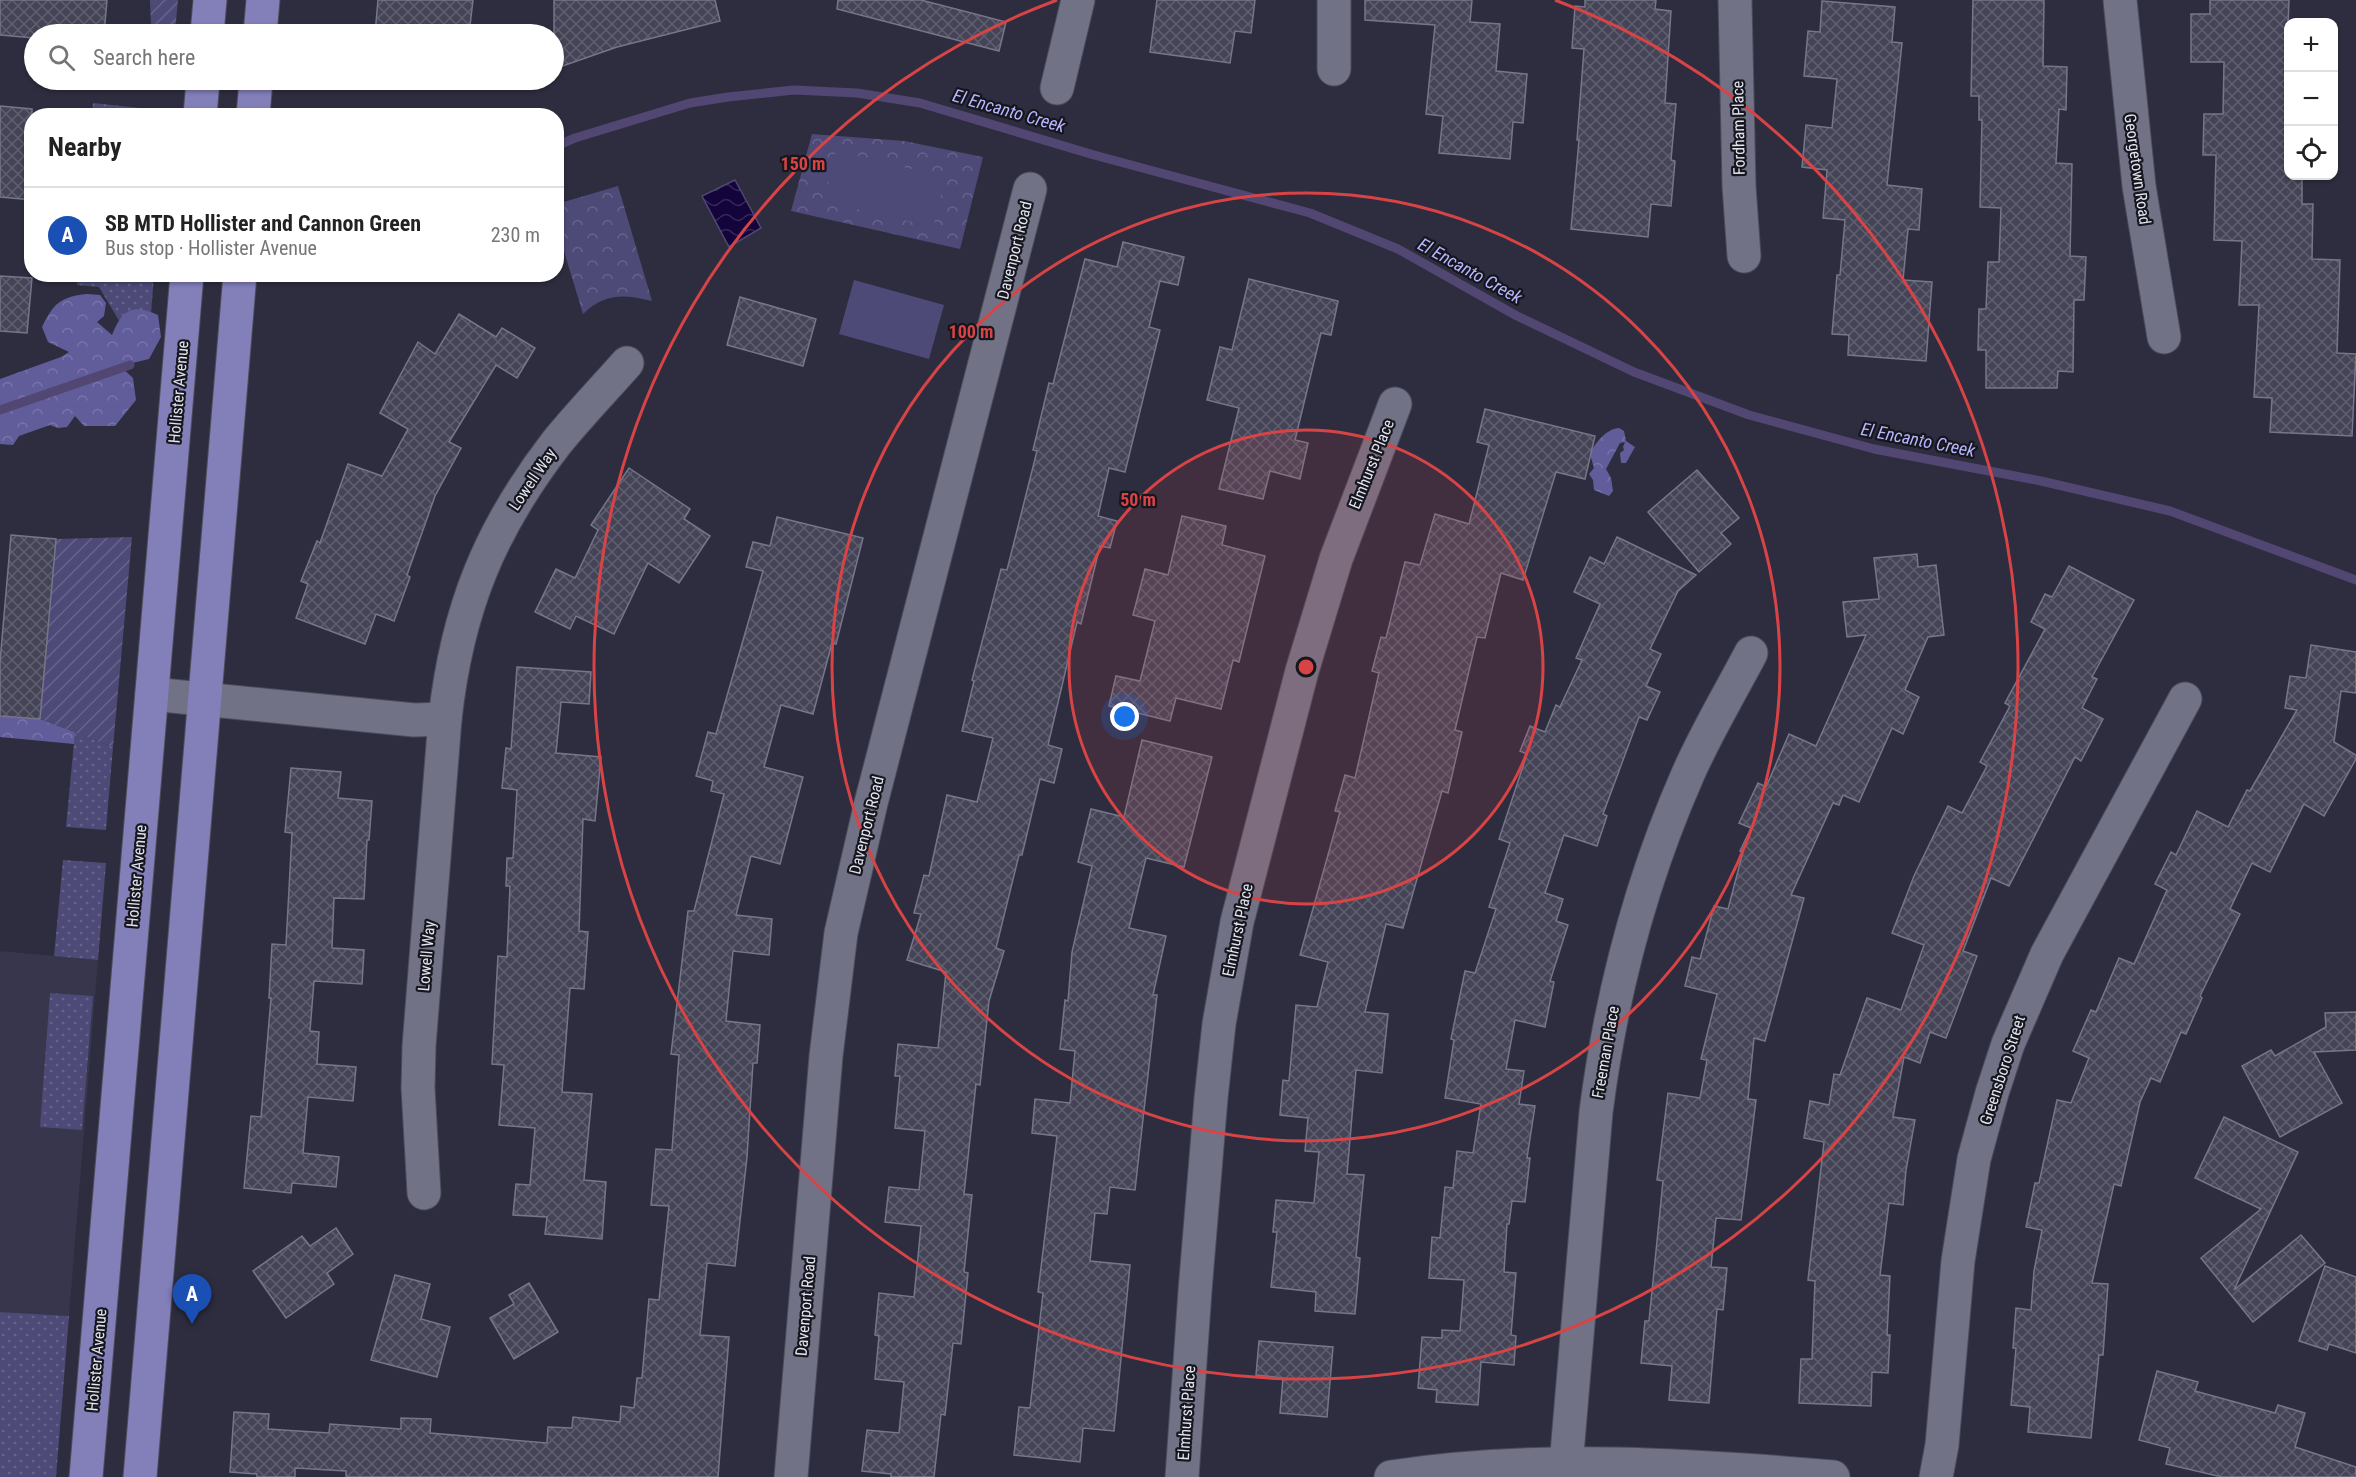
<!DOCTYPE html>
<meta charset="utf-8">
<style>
body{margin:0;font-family:"Roboto Condensed",sans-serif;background:#f6f6f6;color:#222}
.controls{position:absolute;right:18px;top:18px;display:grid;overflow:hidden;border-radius:12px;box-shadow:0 2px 4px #0004}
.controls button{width:54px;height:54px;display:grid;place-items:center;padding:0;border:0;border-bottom:2px solid #e0e0e0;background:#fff;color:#222;font:30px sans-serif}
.you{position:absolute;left:1125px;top:717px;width:21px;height:21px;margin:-15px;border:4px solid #fff;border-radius:50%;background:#1a73e8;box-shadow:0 0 0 9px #1a73e833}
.badge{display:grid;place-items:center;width:39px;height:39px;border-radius:50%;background:#626183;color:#fff;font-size:20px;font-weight:700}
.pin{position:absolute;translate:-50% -50px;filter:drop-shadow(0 2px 3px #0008)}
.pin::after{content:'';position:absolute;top:32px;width:21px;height:18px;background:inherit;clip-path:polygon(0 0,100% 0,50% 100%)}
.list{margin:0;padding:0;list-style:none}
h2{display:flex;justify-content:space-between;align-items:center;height:78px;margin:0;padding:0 24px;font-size:26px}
h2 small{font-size:20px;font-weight:400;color:#767676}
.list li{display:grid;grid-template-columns:39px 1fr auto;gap:18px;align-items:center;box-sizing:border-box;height:96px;padding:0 24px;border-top:2px solid #e0e0e0}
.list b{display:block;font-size:22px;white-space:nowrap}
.list p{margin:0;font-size:20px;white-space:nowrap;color:#767676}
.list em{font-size:20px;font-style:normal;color:#767676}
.icon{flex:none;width:33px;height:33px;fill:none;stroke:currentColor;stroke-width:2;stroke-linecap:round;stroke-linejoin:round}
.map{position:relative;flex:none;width:2356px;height:1477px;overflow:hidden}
.search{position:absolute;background:#fff;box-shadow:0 2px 4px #0004;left:24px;top:24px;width:540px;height:66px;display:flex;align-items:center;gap:15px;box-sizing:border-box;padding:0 21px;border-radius:33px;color:#767676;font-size:22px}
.panel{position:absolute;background:#fff;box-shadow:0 2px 4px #0004;left:24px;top:108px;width:540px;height:174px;border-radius:24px}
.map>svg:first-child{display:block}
.built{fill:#37364d}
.grass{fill:url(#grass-dots)}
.forest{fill:url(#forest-crowns)}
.park{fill:url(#park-crowns)}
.garden{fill:url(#garden-furrows)}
.pitch{fill:#4d4a77}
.water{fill:url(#water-waves);stroke:#524772;stroke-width:1.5}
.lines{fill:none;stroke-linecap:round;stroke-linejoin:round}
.stream{stroke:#524772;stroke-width:9}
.building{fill:url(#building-cross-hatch);stroke:#76768b;stroke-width:1.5}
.minor-casing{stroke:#4c4b5a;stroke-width:35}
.major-casing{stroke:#4c4b5a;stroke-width:35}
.minor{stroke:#727287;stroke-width:33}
.major{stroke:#827fb9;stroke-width:33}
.ring{fill:none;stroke:#d84446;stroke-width:3}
.labels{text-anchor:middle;stroke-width:4.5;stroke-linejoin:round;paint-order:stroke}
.street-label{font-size:16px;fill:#e4e4f0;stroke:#16161e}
.water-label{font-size:18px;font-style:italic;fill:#b8b6ff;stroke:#16161e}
.centre{fill:#d84446;stroke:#16161e;stroke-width:3}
.ring-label{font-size:18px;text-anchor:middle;font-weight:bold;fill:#d84446;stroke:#16161e;stroke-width:4.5;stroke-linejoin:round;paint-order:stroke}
</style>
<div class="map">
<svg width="2356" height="1477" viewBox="0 0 2356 1477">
<defs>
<pattern id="grass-dots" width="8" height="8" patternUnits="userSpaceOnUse" patternTransform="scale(1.5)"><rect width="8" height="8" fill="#4d4a77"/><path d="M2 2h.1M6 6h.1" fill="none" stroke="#66648b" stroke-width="1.8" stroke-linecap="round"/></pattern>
<pattern id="forest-crowns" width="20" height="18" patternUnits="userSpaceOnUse" patternTransform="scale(1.5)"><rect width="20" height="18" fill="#615d9b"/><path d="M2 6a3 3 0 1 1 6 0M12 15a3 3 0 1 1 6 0" fill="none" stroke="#7874a9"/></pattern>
<pattern id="park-crowns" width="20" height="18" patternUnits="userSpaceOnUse" patternTransform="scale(1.5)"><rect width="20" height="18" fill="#4d4a77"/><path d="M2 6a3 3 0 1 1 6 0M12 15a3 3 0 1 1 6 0" fill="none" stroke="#66648b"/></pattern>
<pattern id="garden-furrows" width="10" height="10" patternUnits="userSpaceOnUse" patternTransform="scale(1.5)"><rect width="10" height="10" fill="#4d4a77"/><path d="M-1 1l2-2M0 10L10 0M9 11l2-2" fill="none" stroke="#66648b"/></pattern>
<pattern id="water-waves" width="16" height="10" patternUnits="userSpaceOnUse" patternTransform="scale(1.5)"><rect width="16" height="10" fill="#13043c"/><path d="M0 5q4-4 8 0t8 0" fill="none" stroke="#352858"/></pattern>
<pattern id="building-cross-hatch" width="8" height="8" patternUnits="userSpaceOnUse" patternTransform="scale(1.5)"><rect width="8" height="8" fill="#454457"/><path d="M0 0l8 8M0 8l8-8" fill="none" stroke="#605f6f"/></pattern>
</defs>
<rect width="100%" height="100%" fill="#2d2d3f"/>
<!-- built -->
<path class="built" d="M0 951 98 960 69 1316 0 1312Z"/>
<!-- grass -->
<g class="grass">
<path d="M93 103 168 111 167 115H92Z"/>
<path d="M78 275H154L148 353 137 351 99 287 77 285Z"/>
<path d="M75 732 113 747 106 830 66 827Z"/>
<path d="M63 860 106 863 98 960 54 956Z"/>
<path d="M50 993 93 996 82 1130 40 1127Z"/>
<path d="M0 1312 69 1316 56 1477H0Z"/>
</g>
<!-- forest -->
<g class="forest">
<path d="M87 294 100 295 106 303 104 316 97 322 112 335C122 310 132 303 158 315L161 337 149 359 120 366 133 378 136 400 115 426H84L75 416 67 427 58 428 50 425 19 436 13 445 0 444V379L61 357 69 352 48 342 42 327C54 303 60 297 87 294Z"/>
<path d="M1619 428 1624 431 1626 441 1635 447 1626 463H1621L1620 453 1624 450 1623 447 1625 442 1620 443 1606 469 1611 478 1613 491 1609 496 1594 490 1593 480 1589 474 1594 468 1590 454C1595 443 1606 429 1619 428Z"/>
<path d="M0 716 40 719 75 732 74 744 0 737Z"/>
</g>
<!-- park -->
<g class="park">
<path d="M812 134 904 141 983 157 960 249 791 211Z"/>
<path d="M618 186 652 301C623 294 605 293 583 314L557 228V204Z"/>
</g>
<!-- garden -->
<g class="garden">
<path d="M150 0H178L175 31 157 30 151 25Z"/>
<path d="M132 537 113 747 40 719 56 539Z"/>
</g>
<!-- pitch -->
<g class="pitch">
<path d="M836 151 945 177 933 227 824 201Z"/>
<path d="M854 280 944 305 929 359 839 334Z"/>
</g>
<!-- water -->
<path class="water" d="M735 180 761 228 729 247 702 196Z"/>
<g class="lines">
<!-- stream -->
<g class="stream">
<path d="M556 146 575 138 690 103 728 97 794 90 857 93 920 103 1094 155 1310 213 1398 249 1517 316 1634 372 1749 415 1874 449 2041 481 2170 511 2356 580"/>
<path d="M0 410 130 365"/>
</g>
</g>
<!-- building -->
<g class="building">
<path d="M0 0H107L104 34H34V38L0 35Z"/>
<path d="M378 0H473L469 34H375Z"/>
<path d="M554 0H715L720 21 617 47 554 69Z"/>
<path d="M838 0H921L1006 22 999 51 837 9Z"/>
<path d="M1157 0H1255L1251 33 1235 31 1230 63 1150 52Z"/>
<path d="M1365 0H1472L1470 22 1500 24 1496 71 1527 74 1523 123 1513 122 1510 159 1439 153 1443 116 1426 114 1435 25 1365 20Z"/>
<path d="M1585 0H1656L1655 9 1671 11 1665 103 1676 104 1671 160 1675 161 1671 206 1651 204 1648 237 1571 229 1579 140H1577L1584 49 1572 48 1575 6 1585 7Z"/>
<path d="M1973 0H2044L2043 66 2067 67 2066 110 2059 109 2056 163 2072 164 2070 256 2086 257 2084 300H2074L2073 372 2058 371 2057 388H1986V350H1978L1979 309H1986L1988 262H1999L2001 208 1980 207 1982 120H1979V96H1971Z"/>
<path d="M2210 0H2289L2286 79H2289V176H2302V204H2313L2312 259 2340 260 2337 353 2356 354 2352 436 2270 432 2272 398 2254 397 2259 305H2239L2242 241 2214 240 2216 155H2203L2204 114H2223L2224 62H2191V14H2210Z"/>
<path d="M1822 1 1895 7 1892 42 1902 43 1887 185 1922 189 1919 230 1908 229 1903 280 1932 282 1926 361 1848 355 1849 335 1832 334 1837 275H1840L1845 220 1823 218 1827 170 1802 167 1806 125 1832 128 1837 79 1804 76 1808 31 1820 32Z"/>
<path d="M0 106 32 109V200L0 197Z"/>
<path d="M1123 242 1184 257 1178 285 1160 281 1149 327 1160 330 1125 472 1109 468 1098 516 1117 521 1110 548 1100 546 1081 624 1077 622 1048 745 1062 749 1054 783 1040 779 1022 855H1019L996 948 1004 951 989 1001 980 1085 976 1084 964 1194 972 1195 964 1272 968 1273 961 1344 953 1343 945 1415 941 1414 934 1477H891V1474L862 1471 867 1430 899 1433 904 1382 875 1379 879 1336 875 1335 879 1293 914 1297 921 1226 885 1222 889 1187 919 1190 925 1131 895 1128 900 1076H895L898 1044 938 1048 946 972 907 960 921 914 914 913 924 875 929 876 947 795 977 802 993 738 962 731 974 681 972 680 1001 569 1007 570 1037 451 1033 450 1049 383 1053 384 1085 259 1117 267Z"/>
<path d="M0 276 32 278 27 333 0 331Z"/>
<path d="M1249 279 1338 301 1331 335 1321 333 1295 440 1308 443 1300 479 1270 471 1263 499 1219 489 1239 408 1207 400 1220 347 1232 350Z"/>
<path d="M740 297 816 319 803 366 727 345Z"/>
<path d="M459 314 496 337 502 328 535 348 517 378 496 365 449 442 461 448 435 496 407 575 410 577 394 621 376 614 365 644 296 618 308 584 301 581 317 541 320 543 348 464 382 476 408 429 380 413 418 342 435 354Z"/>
<path d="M1485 409 1595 436 1585 479 1556 472 1523 580 1501 573 1485 638 1477 637 1455 730 1462 732 1448 793 1442 791 1403 928 1386 924 1365 1012 1388 1014 1382 1073 1356 1070 1347 1174 1364 1175 1356 1257 1360 1258 1355 1314 1315 1311 1316 1292 1271 1287 1277 1232H1273L1276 1200 1314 1203 1319 1152 1305 1151 1308 1118 1280 1115 1283 1080 1289 1081 1296 1005 1317 1007 1328 962 1300 955 1340 812 1335 811 1345 775 1355 778 1379 673 1372 671 1381 637 1386 638 1405 562 1420 565 1435 514 1469 524 1489 445 1477 442Z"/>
<path d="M629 468 690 509 684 519 710 536 679 583 648 563 614 634 576 616 570 629 535 612 556 569 575 578 598 530 591 525Z"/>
<path d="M1697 470 1739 518 1721 533 1731 544 1699 572 1648 512Z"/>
<path d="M1182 516 1226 526 1222 545 1265 556 1239 662 1233 660 1221 709 1176 698 1170 721 1109 706 1116 676 1140 681 1155 621 1133 615 1145 569 1168 575Z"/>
<path d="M777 517 863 538 836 644 832 643 813 714 781 705 764 767 803 777 780 864 751 856 736 915 772 919 769 955 733 951 726 1021 760 1025 757 1063H753L747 1157 735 1266 707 1263 700 1335 729 1337 718 1477H346V1471L295 1468V1477H257V1474L230 1472 234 1412 269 1414 268 1429 329 1433 330 1424 401 1429V1418L431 1419 430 1433 547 1443 548 1427 572 1428 573 1417 620 1422 621 1406 634 1408 637 1378H642L649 1299 659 1300 669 1206 651 1205 656 1149 672 1150 679 1055 671 1054 688 911H694L724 794 711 791 713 781 696 776 708 732 716 734 763 571 746 567 753 542 770 546Z"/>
<path d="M11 535 56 539 40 719 0 716V662Z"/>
<path d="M1617 537 1696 575 1678 591 1650 649 1661 654 1646 686 1660 692 1647 720 1639 717 1603 814 1607 816 1597 846 1564 835 1545 893 1563 899 1556 921 1568 925 1550 981 1554 982 1545 1027 1515 1020 1506 1069 1524 1071 1519 1104 1535 1106 1527 1158H1530L1525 1202 1512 1201 1509 1224H1507L1504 1272 1516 1273 1511 1335 1516 1336 1514 1365 1481 1362 1478 1405 1436 1402 1437 1390 1418 1388 1422 1337 1442 1338V1330L1460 1331 1464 1280 1429 1278 1432 1237 1440 1238 1445 1187 1453 1188 1457 1151 1473 1153 1481 1104 1445 1098 1454 1040 1451 1039 1465 971 1475 973 1496 909 1489 907 1510 843 1499 839 1527 754 1520 751 1530 726 1545 732 1556 705 1560 707 1582 660 1576 658 1600 604 1574 592 1590 557 1604 564Z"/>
<path d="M1917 554 1918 567 1936 565 1944 635 1928 637 1905 690 1919 697 1903 734 1892 728 1859 802 1843 795 1839 805 1833 803 1791 895 1804 898 1765 1041 1754 1038 1748 1099 1756 1100 1741 1220 1716 1218 1711 1267 1727 1268 1723 1310 1717 1309 1709 1403 1669 1400 1672 1366 1641 1363 1645 1321H1649L1663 1181 1657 1180 1668 1093 1700 1098 1707 1060 1701 1059 1717 994 1685 986 1692 957 1700 959 1714 906 1728 909 1743 852 1740 851 1751 828 1739 823 1758 783 1766 787 1789 734 1816 746 1866 635 1847 637 1843 602 1879 599 1874 558Z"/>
<path d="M2069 566 2134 600 2092 677 2097 679 2082 708 2103 719 2081 761 2075 757 2009 886 1991 878 1963 951 1977 956 1946 1038 1930 1032 1920 1063 1904 1057 1893 1117 1915 1120 1906 1170 1903 1205 1889 1203 1880 1275 1890 1276 1887 1335H1890L1888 1373 1872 1372 1871 1406 1799 1403 1801 1359H1812L1815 1281 1808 1280 1824 1142 1804 1138 1810 1101 1829 1105 1834 1074 1840 1075 1867 998 1901 1010 1924 945 1892 933 1914 876 1948 806 1962 813 1987 766 1980 762 2010 706 2005 703 2045 629 2031 622 2045 594 2052 597Z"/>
<path d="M2311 645 2356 652V693L2341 691 2334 742 2356 755V759L2324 816 2304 804 2270 872 2252 863 2230 909 2240 914 2200 996 2202 998 2186 1034 2181 1032 2160 1082 2151 1078 2140 1102 2121 1186 2114 1184 2092 1283 2108 1284 2103 1355H2099L2091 1438 2028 1432 2030 1407 2011 1405 2016 1348H2013L2016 1308 2031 1310 2034 1271 2042 1230 2026 1227 2035 1183H2039L2057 1100 2071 1103 2089 1058 2073 1051 2091 1010 2096 1012 2119 958 2134 964 2167 890 2155 884 2171 852 2176 855 2197 811 2228 827 2247 790 2250 791 2297 710 2285 708 2290 676 2306 678Z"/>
<path d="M517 667 591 672 589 704 561 702 556 753 601 757 595 821 583 819 579 931 588 932 584 989 570 988 562 1092 592 1094 584 1180 606 1182 602 1239 545 1234 547 1217 513 1215 516 1184 530 1185 535 1128 499 1125 504 1065 492 1064 498 956 507 957 510 886H506L507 858H513L517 790 502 788 506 748 511 749Z"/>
<path d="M1142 740 1212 757 1184 867 1146 858 1129 928 1166 936 1153 995H1157L1135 1190 1110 1187 1107 1214 1095 1213 1090 1261 1130 1265 1114 1431 1083 1428 1080 1462 1014 1455 1019 1407 1030 1408 1043 1293 1038 1292 1057 1136 1032 1133 1035 1099 1070 1103 1075 1051 1060 1049 1065 1000 1068 1001 1072 952 1092 866 1078 862 1091 809 1124 817Z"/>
<path d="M291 768 341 772 338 798 372 801 369 840H367L364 899 334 898 332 948 364 950 362 984 314 981 310 1031 319 1032 317 1064 356 1067 353 1101 308 1097 303 1153 339 1157 336 1187 292 1183 291 1193 244 1188 251 1116 261 1117 271 998H269L272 944 286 945 292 833 285 832Z"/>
<path d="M2356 1012V1050L2314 1052 2342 1103 2280 1137 2242 1066 2271 1050 2275 1056 2326 1027 2325 1013Z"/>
<path d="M2224 1117 2298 1152 2234 1290 2301 1235 2325 1263 2253 1322 2201 1258 2261 1209 2195 1178Z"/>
<path d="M336 1228 353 1254 327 1273 334 1284 286 1318 253 1271 302 1236 310 1246Z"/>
<path d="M2325 1266 2356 1277V1353L2329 1344 2327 1350 2299 1341Z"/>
<path d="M395 1275 430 1284 421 1319 450 1327 437 1377 371 1360Z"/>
<path d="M529 1283 558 1332 514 1359 490 1318 514 1304 509 1295Z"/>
<path d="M1259 1341 1333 1347 1327 1417 1280 1413 1283 1378 1256 1375Z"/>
<path d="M2157 1371 2198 1382 2195 1391 2275 1413 2278 1405 2305 1413 2295 1447 2356 1467V1477H2222L2166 1464 2170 1448 2139 1440Z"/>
</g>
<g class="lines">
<defs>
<g id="minor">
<path d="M1735 0 1739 186 1744 256"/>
<path d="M2120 0 2139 186 2164 337"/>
<path d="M1334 69V0"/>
<path d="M1057 88 1078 0"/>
<path d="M152 694 414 720 445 719"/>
<path d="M424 1193 418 1088 419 1046 445 719C457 610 489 530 557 442 579 415 604 389 627 363"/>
<path d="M791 1477 826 1056 841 933 871 803 1030 189"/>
<path d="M1182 1477 1195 1291 1211 1098 1219 1024 1237 922 1302 671 1336 559 1395 404"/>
<path d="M1391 1477C1537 1455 1686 1464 1833 1477"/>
<path d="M1565 1477 1596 1112C1611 995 1640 883 1688 774 1706 733 1730 693 1751 653"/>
<path d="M1936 1477 1942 1445 1958 1261 1974 1159 1992 1093 2008 1044 2047 954 2185 699"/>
</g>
<g id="major">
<path d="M207 34 210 0"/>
<path d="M260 34 263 0"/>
<path d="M200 116 203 80"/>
<path d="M253 116 256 80"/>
<path d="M86 1477 187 274"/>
<path d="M140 1477 240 274"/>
</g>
</defs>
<!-- minor casing -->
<use href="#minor" class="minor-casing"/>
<!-- major casing -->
<use href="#major" class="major-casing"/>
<!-- minor -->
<use href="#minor" class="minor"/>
<!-- major -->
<use href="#major" class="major"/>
</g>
<!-- distance rings -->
<circle cx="1306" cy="667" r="237" fill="#d84446" fill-opacity=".12"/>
<g class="ring">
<circle cx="1306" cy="667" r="237"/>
<circle cx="1306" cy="667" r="474"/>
<path d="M1555 0A712 712 0 1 1 1057 0"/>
</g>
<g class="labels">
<!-- street labels -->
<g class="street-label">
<text transform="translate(1738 128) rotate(-91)" y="6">Fordham Place</text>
<text transform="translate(2138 169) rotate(82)" y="6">Georgetown Road</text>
<text transform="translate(1014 250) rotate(-76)" y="6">Davenport Road</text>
<text transform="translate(178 392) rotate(-85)" y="6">Hollister Avenue</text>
<text transform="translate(1371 464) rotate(-68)" y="6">Elmhurst Place</text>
<text transform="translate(532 479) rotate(-56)" y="6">Lowell Way</text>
<text transform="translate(866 825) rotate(-76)" y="6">Davenport Road</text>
<text transform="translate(136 876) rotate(-85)" y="6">Hollister Avenue</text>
<text transform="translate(1237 930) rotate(-78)" y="6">Elmhurst Place</text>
<text transform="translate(426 956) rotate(-85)" y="6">Lowell Way</text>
<text transform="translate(1605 1052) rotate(-80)" y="6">Freeman Place</text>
<text transform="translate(2002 1070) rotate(-72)" y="6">Greensboro Street</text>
<text transform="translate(805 1306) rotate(-85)" y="6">Davenport Road</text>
<text transform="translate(96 1360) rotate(-85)" y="6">Hollister Avenue</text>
<text transform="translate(1186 1413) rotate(-86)" y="6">Elmhurst Place</text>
</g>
<!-- water labels -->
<g class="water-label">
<text transform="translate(1009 111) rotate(16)" y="6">El Encanto Creek</text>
<text transform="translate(1470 271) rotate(29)" y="6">El Encanto Creek</text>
<text transform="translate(1918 440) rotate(11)" y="6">El Encanto Creek</text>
</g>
</g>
<circle cx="1306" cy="667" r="9" class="centre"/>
<g class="ring-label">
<text x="803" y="170">150 m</text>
<text x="971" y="338">100 m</text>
<text x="1138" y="506">50 m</text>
</g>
</svg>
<div class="controls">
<button>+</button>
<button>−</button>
<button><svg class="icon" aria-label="locate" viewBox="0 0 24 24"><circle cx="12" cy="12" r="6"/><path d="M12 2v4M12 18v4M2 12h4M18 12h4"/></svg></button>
</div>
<div class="you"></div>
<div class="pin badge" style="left:192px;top:1324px;background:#1a4fb4">A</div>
<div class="search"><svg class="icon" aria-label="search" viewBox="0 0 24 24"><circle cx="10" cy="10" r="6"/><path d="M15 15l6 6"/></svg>Search here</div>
<section class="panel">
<h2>Nearby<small></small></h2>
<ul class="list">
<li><span class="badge" style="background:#1a4fb4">A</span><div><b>SB MTD Hollister and Cannon Green</b><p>Bus stop · Hollister Avenue</p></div><em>230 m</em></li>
</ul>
</section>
</div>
